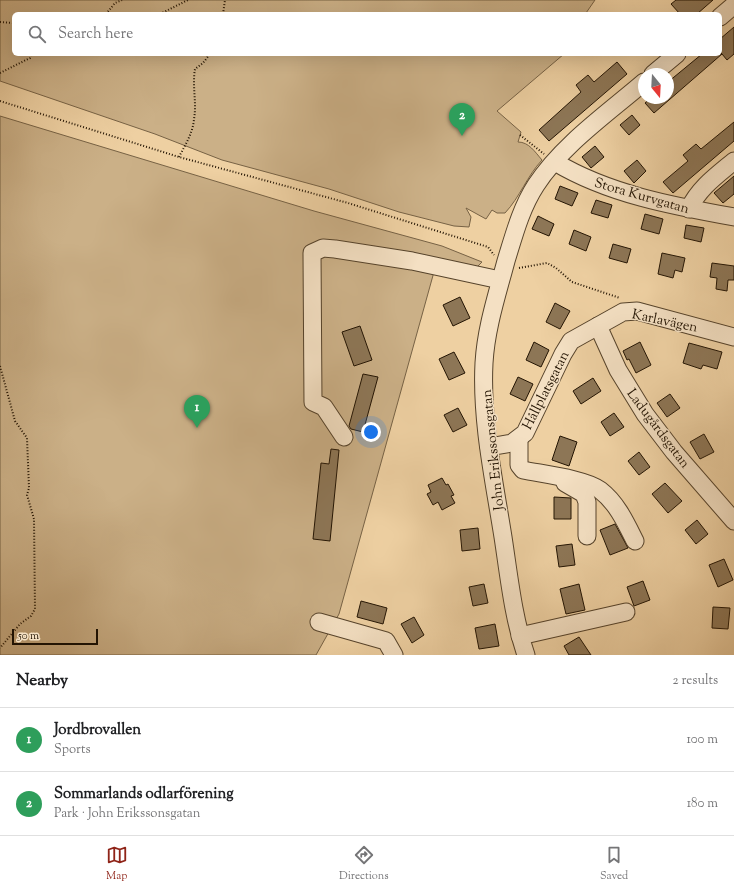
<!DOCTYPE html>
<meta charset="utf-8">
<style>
body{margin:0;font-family:"Sorts Mill Goudy",serif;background:#f6f6f6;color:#202124}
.compass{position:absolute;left:638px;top:68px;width:36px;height:36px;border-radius:50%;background:#fff;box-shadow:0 4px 16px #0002;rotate:162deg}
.scale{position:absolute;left:12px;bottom:10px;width:86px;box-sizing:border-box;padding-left:4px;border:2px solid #231403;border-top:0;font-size:11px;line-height:14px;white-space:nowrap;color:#231403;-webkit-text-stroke:3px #f4e0c3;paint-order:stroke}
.you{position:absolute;left:371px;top:432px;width:14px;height:14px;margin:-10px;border:3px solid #fff;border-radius:50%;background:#1a73e8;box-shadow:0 0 0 6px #1a73e833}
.badge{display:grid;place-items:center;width:26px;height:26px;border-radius:50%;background:#8f2418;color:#fff;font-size:13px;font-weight:700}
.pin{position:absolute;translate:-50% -33px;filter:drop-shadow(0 1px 2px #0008)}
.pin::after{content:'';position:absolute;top:21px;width:14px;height:12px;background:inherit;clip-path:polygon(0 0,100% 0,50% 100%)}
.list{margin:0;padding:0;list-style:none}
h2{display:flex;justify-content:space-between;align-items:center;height:52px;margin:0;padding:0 16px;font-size:17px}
h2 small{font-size:13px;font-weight:400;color:#757577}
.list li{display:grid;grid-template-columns:26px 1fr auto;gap:12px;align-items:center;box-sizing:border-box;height:64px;padding:0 16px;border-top:1px solid #e0e0e0}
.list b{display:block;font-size:15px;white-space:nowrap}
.list p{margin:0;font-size:13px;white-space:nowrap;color:#757577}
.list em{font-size:13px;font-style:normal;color:#757577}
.icon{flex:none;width:22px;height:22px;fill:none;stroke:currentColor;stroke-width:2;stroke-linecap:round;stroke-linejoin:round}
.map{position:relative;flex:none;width:734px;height:655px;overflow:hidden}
.search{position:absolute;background:#fff;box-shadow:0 4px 16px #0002;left:12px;right:12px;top:12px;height:44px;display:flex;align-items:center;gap:10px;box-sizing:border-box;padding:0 14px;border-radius:6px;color:#757577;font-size:15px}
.sheet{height:180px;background:#fff}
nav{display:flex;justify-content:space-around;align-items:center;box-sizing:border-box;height:56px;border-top:1px solid #e0e0e0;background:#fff;font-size:11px;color:#757577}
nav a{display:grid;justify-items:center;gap:2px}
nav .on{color:#8f2418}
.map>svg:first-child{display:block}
.green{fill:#cbb087;stroke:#776245}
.building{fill:#8d7656;stroke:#231403}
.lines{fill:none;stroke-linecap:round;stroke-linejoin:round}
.minor-casing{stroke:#56432b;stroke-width:19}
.path{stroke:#231403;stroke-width:2;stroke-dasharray:1 2;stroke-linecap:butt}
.minor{stroke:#f4e0c3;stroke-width:17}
.labels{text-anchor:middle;stroke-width:3;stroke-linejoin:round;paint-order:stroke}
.street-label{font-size:14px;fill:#231403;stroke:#f4e0c3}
</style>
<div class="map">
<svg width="734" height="655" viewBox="0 0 734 655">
<rect width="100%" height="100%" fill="#eed0a2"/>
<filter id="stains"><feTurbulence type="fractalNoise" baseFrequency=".005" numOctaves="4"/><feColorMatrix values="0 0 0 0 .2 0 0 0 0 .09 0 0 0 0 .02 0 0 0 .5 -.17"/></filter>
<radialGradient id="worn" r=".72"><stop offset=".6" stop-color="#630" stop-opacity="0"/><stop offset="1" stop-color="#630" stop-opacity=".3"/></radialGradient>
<!-- green -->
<g class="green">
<path d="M0 0H595L586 13 588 14H14V54H564L497 111 521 132 518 142C529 142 535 152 542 160 527 176 520 197 505 213H497L492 210 486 219 466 208 471 217 469 227 454 226 399 212 329 189 222 160 155 134 0 81Z"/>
<path d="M0 116 314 211 442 246 482 262 474 270 437 261 339 614 316 655H0Z"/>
</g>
<!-- building -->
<g class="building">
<path d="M676 0H713L697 14H680L671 4Z"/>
<path d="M734 27V54L727 60 722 54 654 113 645 103 651 98H668V82L702 54H722L720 52V39Z"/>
<path d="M617 62 627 74 549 141 539 130 581 92 576 85 588 75 594 82Z"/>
<path d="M632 115 640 125 629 135 620 125Z"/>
<path d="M734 122V141L673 193 663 182 688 161 683 155 696 144 701 149Z"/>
<path d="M595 146 604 157 591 168 582 157Z"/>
<path d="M637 160 646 171 634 183 624 171Z"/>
<path d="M734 176V194L723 203 714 193Z"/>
<path d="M560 186 578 193 572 206 555 199Z"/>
<path d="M596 200 612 205 608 218 591 213Z"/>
<path d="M645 214 663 219 659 234 641 229Z"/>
<path d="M538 216 554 224 549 236 532 229Z"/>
<path d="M686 225 704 228 701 242 684 238Z"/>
<path d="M574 230 591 237 586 251 569 244Z"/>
<path d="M613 244 631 249 627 263 609 258Z"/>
<path d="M662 253 685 258 682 272 675 270 673 278 658 274Z"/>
<path d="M712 263 734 266V280H728L727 291 716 289 717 278 710 277Z"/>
<path d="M460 297 470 318 453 326 443 305Z"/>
<path d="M555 303 570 311 560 329 546 322Z"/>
<path d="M360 326 372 360 354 366 342 332Z"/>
<path d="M534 342 549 350 541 367 526 360Z"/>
<path d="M640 342 651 365 636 373 629 359 627 360 623 351Z"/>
<path d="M689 343 722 352 717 369 703 365 701 369 683 363Z"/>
<path d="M454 352 465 373 449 380 439 359Z"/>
<path d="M363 374 378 377 363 432 351 429 349 426Z"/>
<path d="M518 377 533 384 525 401 510 394Z"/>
<path d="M593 378 601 391 581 404 573 391Z"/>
<path d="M670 394 680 408 667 417 657 403Z"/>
<path d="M458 408 467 425 453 432 444 415Z"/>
<path d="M614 413 624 427 610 436 601 422Z"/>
<path d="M704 434 714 452 700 459 690 442Z"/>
<path d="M560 436 577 442 569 466 552 460Z"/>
<path d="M331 449 339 450 330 541 313 539 321 463 329 464Z"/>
<path d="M639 452 650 467 639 475 628 461Z"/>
<path d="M442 478 446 485 448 484 454 495 451 496 455 503 442 510 438 502 433 505 427 494 431 492 428 485Z"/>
<path d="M665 483 682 501 668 513 652 494Z"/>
<path d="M554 497 571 498V519H554Z"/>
<path d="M697 520 708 534 696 544 685 530Z"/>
<path d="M615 524 628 548 610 555 600 530Z"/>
<path d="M478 528 480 549 462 551 460 530Z"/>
<path d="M572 544 575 565 559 567 556 546Z"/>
<path d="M724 559 733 580 718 587 709 565Z"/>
<path d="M643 581 650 600 634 606 627 587Z"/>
<path d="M484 584 488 603 473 606 469 587Z"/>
<path d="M579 584 585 610 566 614 560 589Z"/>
<path d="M361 601 387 608 383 624 357 617Z"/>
<path d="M713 607 730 608 728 629 712 628Z"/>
<path d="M414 617 424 635 412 643 401 624Z"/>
<path d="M495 624 499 646 479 649 475 628Z"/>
<path d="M579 637 591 655H569L564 646Z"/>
</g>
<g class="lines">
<defs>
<g id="minor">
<path d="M720 17 734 5"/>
<path d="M653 74 677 54"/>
<path d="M555 162C608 194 673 206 734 217"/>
<path d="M689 209C699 188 716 176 734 161"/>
<path d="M598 326 618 370 645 414 674 452 734 521"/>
<path d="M344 437 324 407 313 402 312 253 323 248 335 249 412 261 500 280"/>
<path d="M519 439V465L523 470C542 474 586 479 600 490 617 503 626 523 635 541"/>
<path d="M489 447 512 443 525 433 563 354 571 341 623 312 637 311 734 337"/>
<path d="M565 483 584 494 587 502V536"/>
<path d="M319 622 386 641 394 655"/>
<path d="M520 636 626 612"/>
<path d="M526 655C513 617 509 576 503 537 494 480 481 421 484 363 486 328 497 295 506 261 514 235 521 208 536 185 562 145 608 113 644 82"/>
</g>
</defs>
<!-- minor casing -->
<use href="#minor" class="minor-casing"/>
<!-- path -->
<g class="path">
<path d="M106 14 115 3 122 0"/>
<path d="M160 14 188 0"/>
<path d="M223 14 225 0"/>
<path d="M0 22 14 23"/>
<path d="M0 73 30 58 32 54"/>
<path d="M0 101 179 157 348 203 488 247 494 255"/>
<path d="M520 135 544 154"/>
<path d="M179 157C185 145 193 133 194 119 197 103 192 86 195 69L203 63 210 54"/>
<path d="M519 268 547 263 556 268 572 282 620 298"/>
<path d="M0 366 15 421 27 438 29 488 27 495 34 519 35 609 31 616 20 624 0 648"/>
</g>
<!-- minor -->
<use href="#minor" class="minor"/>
</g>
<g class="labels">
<!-- street labels -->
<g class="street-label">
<text transform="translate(642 195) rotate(16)" y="5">Stora Kurvgatan</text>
<text transform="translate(665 320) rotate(12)" y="5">Karlavägen</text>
<text transform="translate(545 390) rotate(-63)" y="5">Hållplatsgatan</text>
<text transform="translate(659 428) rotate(53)" y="5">Ladugårdsgatan</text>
<text transform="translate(492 450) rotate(-96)" y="5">John Erikssonsgatan</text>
</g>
</g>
<rect width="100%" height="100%" filter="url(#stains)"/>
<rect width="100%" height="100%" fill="url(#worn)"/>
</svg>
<svg class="compass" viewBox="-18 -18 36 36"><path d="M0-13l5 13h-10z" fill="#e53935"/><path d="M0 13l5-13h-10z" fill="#757577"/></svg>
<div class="scale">50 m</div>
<div class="you"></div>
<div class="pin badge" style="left:197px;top:428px;background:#2e9e5b">1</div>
<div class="pin badge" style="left:462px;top:136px;background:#2e9e5b">2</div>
<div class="search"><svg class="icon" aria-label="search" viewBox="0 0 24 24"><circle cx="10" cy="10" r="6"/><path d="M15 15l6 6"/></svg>Search here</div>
</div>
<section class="sheet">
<h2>Nearby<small>2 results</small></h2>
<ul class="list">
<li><span class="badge" style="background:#2e9e5b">1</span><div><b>Jordbrovallen</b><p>Sports</p></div><em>100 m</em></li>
<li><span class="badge" style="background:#2e9e5b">2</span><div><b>Sommarlands odlarförening</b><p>Park · John Erikssonsgatan</p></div><em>180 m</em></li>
</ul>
</section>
<nav>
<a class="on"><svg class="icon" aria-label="map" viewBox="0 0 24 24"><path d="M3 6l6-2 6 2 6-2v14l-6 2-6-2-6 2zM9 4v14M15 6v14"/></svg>Map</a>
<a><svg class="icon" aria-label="directions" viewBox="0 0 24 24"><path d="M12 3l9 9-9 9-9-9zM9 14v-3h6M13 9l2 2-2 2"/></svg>Directions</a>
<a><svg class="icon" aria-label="saved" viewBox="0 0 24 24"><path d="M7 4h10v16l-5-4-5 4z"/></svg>Saved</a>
</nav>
